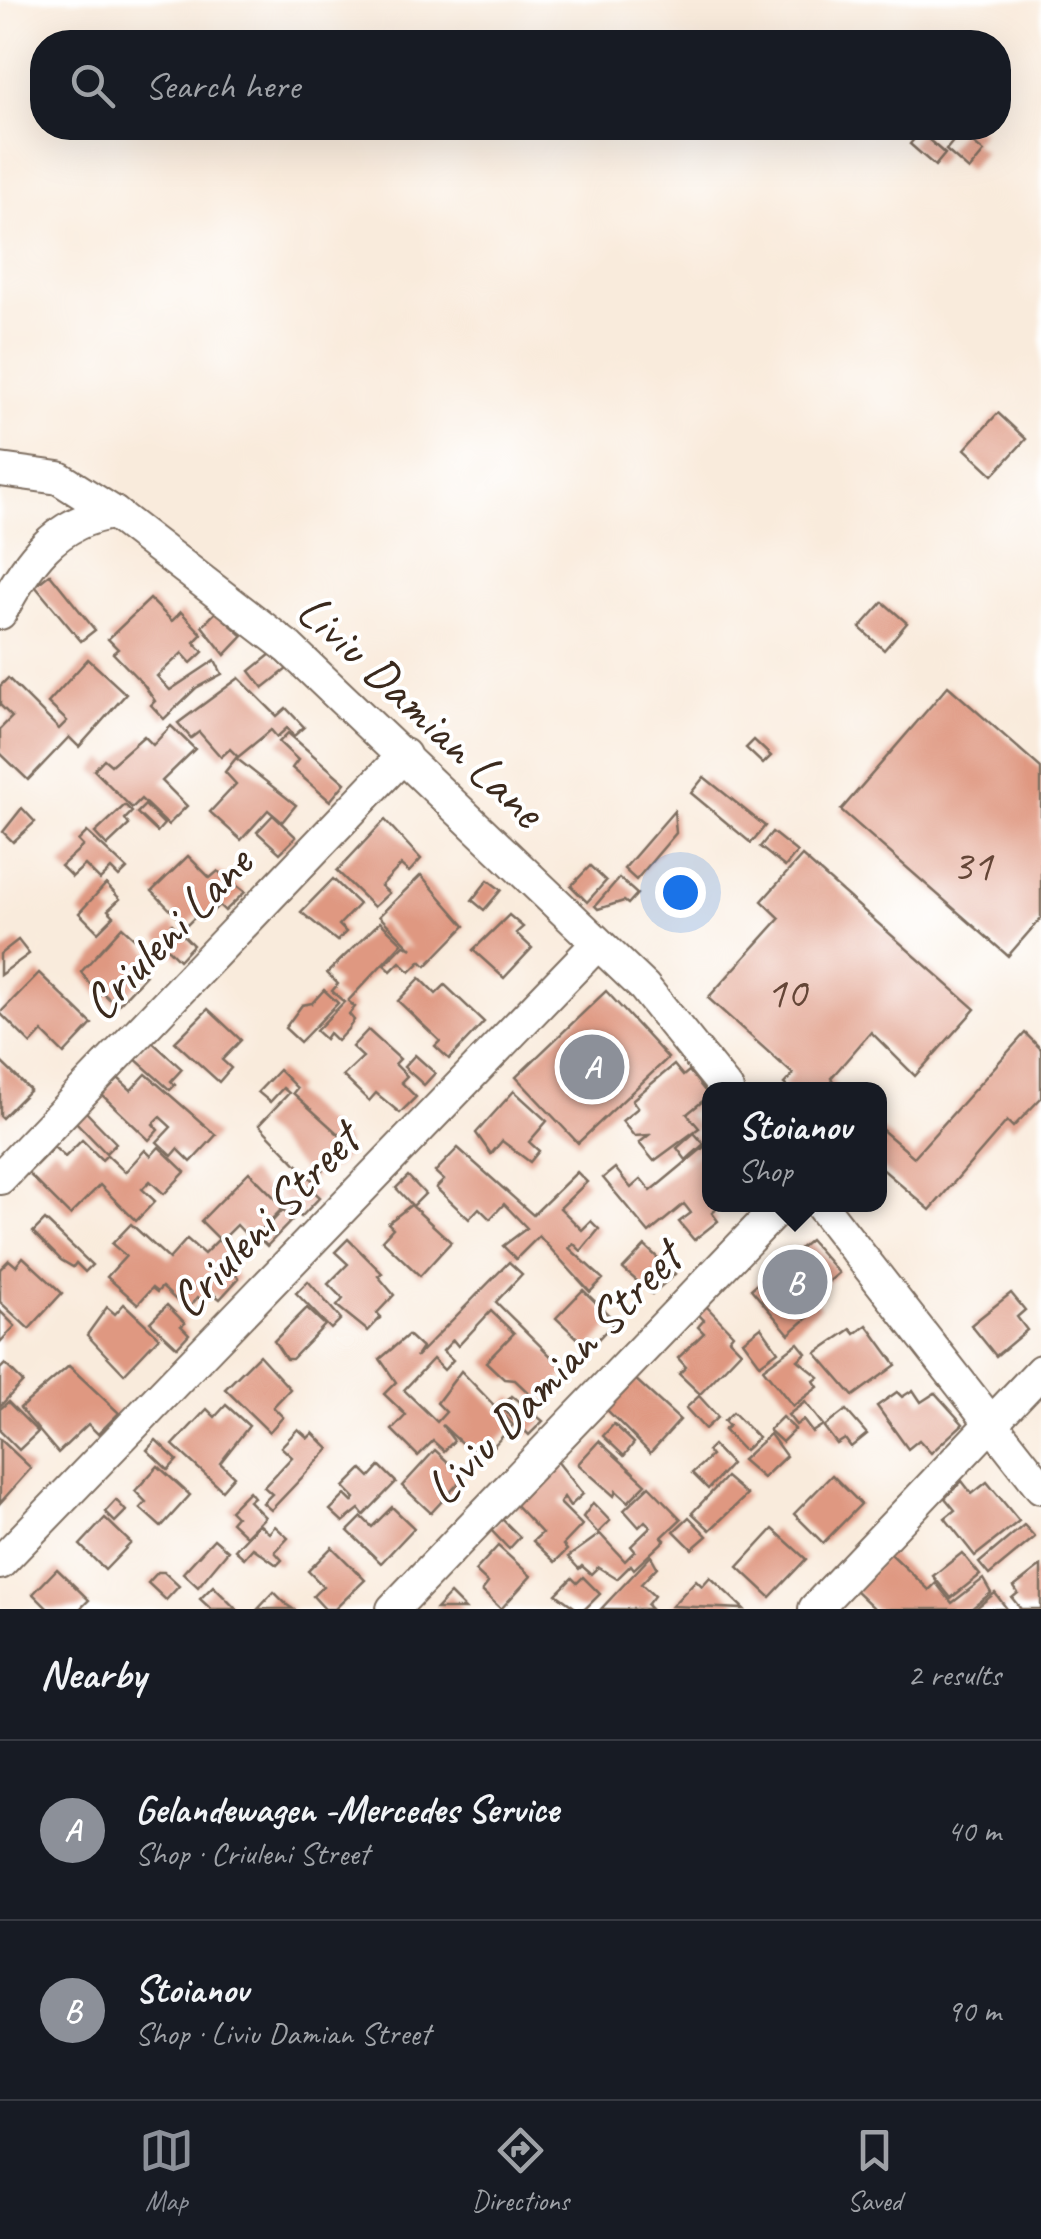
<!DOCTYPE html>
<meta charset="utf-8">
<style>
body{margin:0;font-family:Caveat,sans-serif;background:#242831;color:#f1f3f6}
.you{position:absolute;left:680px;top:892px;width:35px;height:35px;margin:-25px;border:8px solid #fff;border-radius:50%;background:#1a73e8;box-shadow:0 0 0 15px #1a73e833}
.badge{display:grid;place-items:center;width:65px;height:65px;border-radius:50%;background:#8c9099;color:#fff;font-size:32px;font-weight:700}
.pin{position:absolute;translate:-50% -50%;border:5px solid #fff;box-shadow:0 2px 10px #0006}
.popup{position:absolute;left:702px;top:1082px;width:185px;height:130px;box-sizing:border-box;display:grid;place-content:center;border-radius:20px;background:#171b24;filter:drop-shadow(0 2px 8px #0005);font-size:32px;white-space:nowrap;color:#9ea1a6}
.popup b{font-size:38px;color:#f1f3f6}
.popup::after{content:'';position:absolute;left:50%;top:100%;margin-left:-20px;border:20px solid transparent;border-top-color:#171b24}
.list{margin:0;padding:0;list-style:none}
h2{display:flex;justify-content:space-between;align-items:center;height:130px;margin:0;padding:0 40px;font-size:42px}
h2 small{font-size:32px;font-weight:400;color:#9ea1a6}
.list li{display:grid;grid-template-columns:65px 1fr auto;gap:30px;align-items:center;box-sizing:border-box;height:180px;padding:0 40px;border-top:2px solid #363941}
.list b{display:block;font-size:38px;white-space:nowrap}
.list p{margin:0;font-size:32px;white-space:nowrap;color:#9ea1a6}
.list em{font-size:32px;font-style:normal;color:#9ea1a6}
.icon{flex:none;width:55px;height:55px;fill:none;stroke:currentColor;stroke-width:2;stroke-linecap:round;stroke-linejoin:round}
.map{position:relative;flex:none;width:1041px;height:1609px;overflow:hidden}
.search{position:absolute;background:#171b24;box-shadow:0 10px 40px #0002;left:30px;right:30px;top:30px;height:110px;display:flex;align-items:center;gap:25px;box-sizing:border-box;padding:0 35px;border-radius:40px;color:#9ea1a6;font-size:38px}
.sheet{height:490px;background:#171b24}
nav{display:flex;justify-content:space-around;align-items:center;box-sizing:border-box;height:140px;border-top:2px solid #363941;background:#171b24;font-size:28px;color:#9ea1a6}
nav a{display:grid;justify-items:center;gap:5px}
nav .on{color:#8c9099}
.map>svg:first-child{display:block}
.building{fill:#df9881}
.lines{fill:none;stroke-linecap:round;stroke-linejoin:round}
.minor-casing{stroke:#7e6e60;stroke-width:36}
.minor{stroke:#fff;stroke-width:32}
.labels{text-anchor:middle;stroke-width:8;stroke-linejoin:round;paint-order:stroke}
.number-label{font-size:45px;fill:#644637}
.street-label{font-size:50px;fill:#3b2a1e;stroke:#fff}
</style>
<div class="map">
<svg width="1041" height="1609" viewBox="0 0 1041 1609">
<rect width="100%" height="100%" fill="#fff"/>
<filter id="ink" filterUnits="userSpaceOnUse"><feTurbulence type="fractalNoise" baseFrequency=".01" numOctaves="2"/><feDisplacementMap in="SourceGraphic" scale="20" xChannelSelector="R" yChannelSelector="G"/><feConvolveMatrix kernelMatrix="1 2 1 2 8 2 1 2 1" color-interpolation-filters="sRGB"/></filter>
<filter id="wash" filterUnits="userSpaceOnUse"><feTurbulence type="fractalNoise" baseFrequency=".0048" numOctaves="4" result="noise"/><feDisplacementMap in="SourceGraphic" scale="40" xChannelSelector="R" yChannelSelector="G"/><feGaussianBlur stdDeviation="2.25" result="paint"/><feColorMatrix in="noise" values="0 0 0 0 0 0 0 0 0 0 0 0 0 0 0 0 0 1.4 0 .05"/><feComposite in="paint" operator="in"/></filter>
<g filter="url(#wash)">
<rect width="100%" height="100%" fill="#f9ebdc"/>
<g id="blocks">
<!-- building -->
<g class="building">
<path d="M964 128 984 130 973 143 984 152 969 170 946 150Z"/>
<path d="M920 132 945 154 935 166 910 144Z"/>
<path d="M998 413 1026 439 993 475 965 449Z"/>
<path d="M50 574 95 630 81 641 35 586Z"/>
<path d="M150 599 172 621 181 612 202 634 194 642 203 652 191 663 182 653 157 676 170 690 215 660 222 674 196 688 164 719 151 705 155 701 144 685 113 653 118 649 108 639Z"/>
<path d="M883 602 907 623 884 650 860 628Z"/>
<path d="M216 612 243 636 225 655 202 626Z"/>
<path d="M271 654 287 669 263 688 250 671Z"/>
<path d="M88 659 126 694 79 747 69 737 28 780 0 753V729L12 717 0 705V686L8 678 59 729 67 721 48 703Z"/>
<path d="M239 678 277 716 286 708 304 727 294 736 287 728 277 737 271 730 238 757 230 749 221 757 199 732 191 738 178 723Z"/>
<path d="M948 686 1041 768V918L1008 956 841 810Z"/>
<path d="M171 726 195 749 162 781 187 806 168 825 141 799 132 808 94 770 104 759 111 765 144 736 153 745Z"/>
<path d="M288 733 345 783 330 801 292 768 298 760 279 742Z"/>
<path d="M754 740 771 756 763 764 746 748Z"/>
<path d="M236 758 296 805 282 822 268 810 241 840 210 812 236 784 225 772Z"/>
<path d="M704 777 765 826 751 843 691 793Z"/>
<path d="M125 805 132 812 125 819 129 825 107 846 95 833Z"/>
<path d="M145 805 164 824 157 832 137 813Z"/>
<path d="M22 808 35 822 13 842 3 832Z"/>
<path d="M674 811 676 833 636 880 624 869Z"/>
<path d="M273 815 296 837 280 853 257 832Z"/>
<path d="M385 820 421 859 409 872 401 865 381 886 389 893 374 907 337 871Z"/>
<path d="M87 832 127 869 119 877 111 869 100 880 85 865 72 877 61 866 83 846 78 841Z"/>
<path d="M772 832 797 852 785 867 760 847Z"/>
<path d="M188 856 210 878 218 871 245 892 225 911 219 905 205 919 199 913 186 926 152 891Z"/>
<path d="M802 856 975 1009 915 1076 871 1032 831 1078 839 1090H790L784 1084 793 1074 708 998 780 918 762 901Z"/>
<path d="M590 866 606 881 587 902 571 886Z"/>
<path d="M421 875 465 926 426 966 421 961 410 972 400 962 391 971 384 965 404 945 412 949 379 916Z"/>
<path d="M619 878 637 894 628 904 624 901 598 909 595 906Z"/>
<path d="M333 879 359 904 339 925 346 932 337 941 301 912Z"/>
<path d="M488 880 501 890 484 910 472 900Z"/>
<path d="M106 884 120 899 108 910 114 916 98 932 79 913Z"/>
<path d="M509 915 523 927 516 933 532 948 504 978 473 950Z"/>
<path d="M380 922 402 943 348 1001 355 1007 349 1014 354 1020 348 1029 337 1041 329 1033 325 1039 316 1031 344 1002 332 991 338 984 327 973Z"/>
<path d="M172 924 193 945 179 960 157 938Z"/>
<path d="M122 927 152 954 139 969 146 975 117 1006 102 992 99 996 81 972Z"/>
<path d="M18 940 29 954 0 975V954Z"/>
<path d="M39 973 92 1024 64 1054 42 1032 31 1044 0 1013Z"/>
<path d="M420 978 436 994 445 985 484 1022 449 1059 435 1046 440 1041 398 1001Z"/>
<path d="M324 990 338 1003 300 1042 285 1028 302 1005 312 1003Z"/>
<path d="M606 991 668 1058 578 1143 516 1077Z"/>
<path d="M208 1009 241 1040 222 1060 231 1068 219 1082 175 1042Z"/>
<path d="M368 1030 400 1059 395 1064 407 1076 401 1082 416 1097 400 1113 376 1093 369 1101 343 1076 363 1057 352 1047Z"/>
<path d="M1025 1033 1041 1049V1098L1013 1127 1007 1121 930 1210 880 1167V1128L914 1157Z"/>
<path d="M150 1040 182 1069 171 1081 175 1085 170 1090 134 1058Z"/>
<path d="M415 1055 435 1073 424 1085 404 1067Z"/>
<path d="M0 1061 30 1090 2 1118 0 1116Z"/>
<path d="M674 1065 683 1076 689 1071 709 1096 687 1114 699 1128 654 1161 639 1143 649 1135 634 1136 622 1121 638 1108 632 1100Z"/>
<path d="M279 1070 297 1088 293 1093 347 1142 344 1146 351 1151 333 1170 327 1165 312 1180 259 1125 289 1093 283 1088 270 1102 258 1092Z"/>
<path d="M146 1074 216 1135 191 1162 178 1149 172 1156 157 1142 171 1127 160 1117 153 1124 158 1130 149 1140 102 1095 118 1078 131 1090Z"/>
<path d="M514 1091 547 1121 529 1142 539 1151 530 1162 502 1141 491 1154 476 1133Z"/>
<path d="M85 1111 116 1143 106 1153 75 1121Z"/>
<path d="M694 1133 704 1144 686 1160 677 1148Z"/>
<path d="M82 1140 102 1160 107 1155 125 1172 145 1150 151 1156 159 1147 185 1172 164 1194 150 1181 142 1189 155 1201 136 1221 100 1185 70 1215 28 1173 54 1147 65 1157Z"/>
<path d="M710 1142V1204H722L712 1213 718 1221 694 1240 679 1222 691 1213 684 1204 649 1233 603 1178 615 1168 631 1188 641 1179 651 1191Z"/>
<path d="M458 1148 533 1215 577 1172 587 1182 560 1208 582 1230 591 1221 599 1229 581 1251 574 1244 569 1248 603 1279 590 1292 539 1236 516 1259 503 1246 527 1228 504 1204 490 1219 479 1208 469 1219 436 1188 444 1180 435 1172Z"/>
<path d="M249 1172 284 1207 251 1240 237 1225 221 1241 201 1221Z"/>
<path d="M296 1175 320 1197 301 1217 278 1195Z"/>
<path d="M408 1176 425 1194 413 1206 396 1188Z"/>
<path d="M411 1205 451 1242 420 1276 382 1240 393 1228 388 1223Z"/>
<path d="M283 1210 293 1219 267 1246 258 1237Z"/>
<path d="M45 1220 92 1265 85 1272 76 1263 73 1267 61 1260 33 1232Z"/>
<path d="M131 1224 169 1259 187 1239 204 1254 218 1240 239 1259 229 1269 239 1278 220 1299 211 1292 203 1302 198 1297 187 1310 162 1287 157 1292 152 1288 138 1304 107 1277 126 1256 112 1244Z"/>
<path d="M348 1239 382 1273 378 1276 394 1295 377 1313 381 1317 368 1331 337 1306 343 1299 328 1284 348 1264 335 1252Z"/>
<path d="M810 1240 839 1273 812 1296 820 1307 789 1334 751 1289Z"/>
<path d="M645 1246 675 1274 652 1294 623 1269Z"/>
<path d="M23 1257 62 1293 29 1329 0 1302V1269L9 1260 16 1266Z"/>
<path d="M509 1262 522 1274 496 1302 567 1372 538 1402 515 1380 504 1379 486 1362 514 1333 491 1311 458 1346 453 1340 443 1351 453 1360 444 1370 433 1359 404 1390 437 1422 446 1412 437 1403 461 1371 513 1425 486 1454 476 1444 470 1451 442 1425 454 1441 444 1451 433 1441 418 1456 392 1430 406 1415 384 1394 396 1382 380 1359 408 1335 422 1348 416 1357Z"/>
<path d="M308 1281 341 1319 331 1329 296 1293Z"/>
<path d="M583 1290 615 1321 589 1349 556 1318Z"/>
<path d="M1011 1293 1025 1310 1017 1317 1027 1330 996 1356 971 1325Z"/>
<path d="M124 1304 159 1337 124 1374 87 1335 107 1307 115 1314Z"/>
<path d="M167 1305 185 1323 181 1326 189 1334 177 1347 150 1322Z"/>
<path d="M706 1306 733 1334 729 1339 741 1351 700 1394 679 1374 686 1367 678 1358 704 1333 698 1327 704 1320 698 1314Z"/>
<path d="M307 1308 325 1325 292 1359H286L274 1341Z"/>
<path d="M0 1311 15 1326 0 1342Z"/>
<path d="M867 1325 896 1365 853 1396 816 1353 851 1329 855 1334Z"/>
<path d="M761 1327 778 1351 760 1364 743 1341Z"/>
<path d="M798 1343 806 1353 798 1360 819 1377 814 1381 818 1387 793 1406 763 1369Z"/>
<path d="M259 1355 290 1389 273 1407 283 1417 269 1432 225 1389Z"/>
<path d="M5 1364 23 1382 0 1406V1369Z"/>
<path d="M69 1366 119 1413 98 1434 88 1424 58 1453 20 1408Z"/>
<path d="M634 1378 680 1420 650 1453 606 1409Z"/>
<path d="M913 1390 921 1402 935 1393 963 1424 931 1453 919 1440 908 1449 877 1406 897 1392 902 1397Z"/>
<path d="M512 1396 543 1421 529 1435 501 1407Z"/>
<path d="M699 1396 718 1417 705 1429 686 1408Z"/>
<path d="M8 1402 38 1432 19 1450 0 1431V1409Z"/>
<path d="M805 1402 823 1425 812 1432 803 1420 796 1425 788 1415Z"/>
<path d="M226 1405 249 1426 220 1463 234 1476 222 1490 173 1445 207 1409 215 1417Z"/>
<path d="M846 1410 867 1434 851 1447 845 1439 837 1444 824 1427Z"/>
<path d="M733 1412 758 1438 744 1451 724 1430 729 1426 724 1421Z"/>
<path d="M782 1417 795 1429 782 1442 769 1430Z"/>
<path d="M614 1424 634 1443 624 1456 603 1436Z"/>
<path d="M298 1429 308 1438 313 1433 329 1449 271 1510 263 1503 272 1494 264 1487 292 1457 281 1447Z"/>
<path d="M770 1434 786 1456 763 1478 742 1460Z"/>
<path d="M0 1439 31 1468 0 1503Z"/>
<path d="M156 1440 177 1460 168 1470 147 1450Z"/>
<path d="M599 1441 646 1484 628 1502 616 1491 614 1496 578 1464Z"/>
<path d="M713 1445 731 1464 708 1489 692 1473 711 1456 707 1451Z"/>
<path d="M435 1450 464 1477 431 1513 402 1486Z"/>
<path d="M557 1461 583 1494 570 1506 564 1497 560 1503 582 1525 563 1545 567 1550 555 1562 533 1541 542 1533 513 1502Z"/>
<path d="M158 1466 190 1495 161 1527 140 1508 146 1502 135 1491Z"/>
<path d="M380 1466 396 1482 364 1515 359 1509 343 1522 330 1510 345 1495 352 1502 355 1498 344 1487 362 1469 370 1477Z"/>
<path d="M832 1475 861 1504 823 1543 794 1514Z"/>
<path d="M726 1477 747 1495 710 1530 692 1513Z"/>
<path d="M962 1481 972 1494 987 1482 1019 1521 975 1556 945 1518 955 1510 945 1498Z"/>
<path d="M649 1486 681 1519 662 1537 665 1540 634 1569 631 1565 617 1579 598 1567 591 1574 582 1566 579 1569 568 1557 600 1534 625 1561 635 1551 631 1546 651 1527 645 1521 639 1527 624 1510Z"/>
<path d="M249 1491 254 1497 249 1501 265 1517 246 1536 231 1522 236 1516 230 1510Z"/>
<path d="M116 1500 126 1511 115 1522 105 1512Z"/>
<path d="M593 1503 610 1521 598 1533 583 1517Z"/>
<path d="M392 1507 414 1528 381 1563 348 1531 362 1517 372 1527Z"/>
<path d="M689 1517 707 1536 692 1549 674 1531Z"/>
<path d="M105 1518 131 1543 105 1570 80 1545Z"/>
<path d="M502 1519 520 1537 509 1549 491 1530Z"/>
<path d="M259 1524 269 1533 275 1526 288 1538 275 1552 282 1560 277 1565 253 1548 244 1558 235 1550Z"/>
<path d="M1024 1525 1035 1537 989 1575 979 1563Z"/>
<path d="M773 1529 806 1559 770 1597 738 1567Z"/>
<path d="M214 1539 228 1551 198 1587 183 1573Z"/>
<path d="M498 1546 531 1576 501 1609 482 1591 488 1583 475 1571Z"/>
<path d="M332 1547 365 1580 335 1609H325L313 1596 323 1586 308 1571Z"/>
<path d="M889 1552 929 1590 936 1583 952 1603 983 1579 991 1593 971 1609H875L854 1589Z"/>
<path d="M962 1553 980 1575 951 1598 933 1576Z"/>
<path d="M651 1556 657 1567 641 1584 654 1596 647 1605 651 1609H601Z"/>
<path d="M1041 1566V1609H1021L1012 1598 1018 1593 1014 1587Z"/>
<path d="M57 1569 89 1600 80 1609H48L33 1594Z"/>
<path d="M158 1572H164L179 1586 166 1600 148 1583Z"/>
<path d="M583 1577 600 1594 585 1609H577L556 1594 572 1578 577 1583Z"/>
<path d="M710 1577 744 1609 672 1606 696 1580 702 1586Z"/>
<path d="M213 1586 236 1609H211L200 1599Z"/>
<path d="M274 1592 287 1605 293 1609H258Z"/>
<path d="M995 1593 1007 1609H975Z"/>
<path d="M450 1594 465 1609H436Z"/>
</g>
</g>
</g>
<g filter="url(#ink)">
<use href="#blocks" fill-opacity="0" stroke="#7e6e60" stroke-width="2.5"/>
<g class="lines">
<defs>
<g id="minor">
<path d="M0 470 59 478 114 513 289 648 644 987 727 1090"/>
<path d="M0 613C26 564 55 520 114 513"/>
<path d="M0 1178 404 755"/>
<path d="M820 1204 1041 1487"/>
<path d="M0 1563 597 944"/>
<path d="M393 1609 782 1204"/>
<path d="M815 1609 1041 1371"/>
</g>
</defs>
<!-- minor casing -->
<use href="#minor" class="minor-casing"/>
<!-- minor -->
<use href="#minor" class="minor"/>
</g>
</g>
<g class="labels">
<!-- number labels -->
<g class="number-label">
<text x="972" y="880">31</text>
<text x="786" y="1007">10</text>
</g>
<!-- street labels -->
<g class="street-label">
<text transform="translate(422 709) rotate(43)" y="18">Liviu Damian Lane</text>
<text transform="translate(166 932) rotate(-46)" y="18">Criuleni Lane</text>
<text transform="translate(263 1219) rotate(-46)" y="18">Criuleni Street</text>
<text transform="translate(552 1372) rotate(-46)" y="18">Liviu Damian Street</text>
</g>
</g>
</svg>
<div class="you"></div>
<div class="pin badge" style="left:592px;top:1067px">A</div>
<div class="pin badge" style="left:795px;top:1282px">B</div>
<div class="popup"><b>Stoianov</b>Shop</div>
<div class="search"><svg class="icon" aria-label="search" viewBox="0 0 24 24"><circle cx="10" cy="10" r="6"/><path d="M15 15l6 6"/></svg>Search here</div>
</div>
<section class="sheet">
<h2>Nearby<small>2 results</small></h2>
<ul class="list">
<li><span class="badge">A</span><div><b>Gelandewagen -Mercedes Service</b><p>Shop · Criuleni Street</p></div><em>40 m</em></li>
<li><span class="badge">B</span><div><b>Stoianov</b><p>Shop · Liviu Damian Street</p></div><em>90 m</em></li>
</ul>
</section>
<nav>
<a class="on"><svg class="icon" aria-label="map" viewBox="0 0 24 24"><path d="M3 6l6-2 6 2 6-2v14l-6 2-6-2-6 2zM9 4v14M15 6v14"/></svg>Map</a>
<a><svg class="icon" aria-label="directions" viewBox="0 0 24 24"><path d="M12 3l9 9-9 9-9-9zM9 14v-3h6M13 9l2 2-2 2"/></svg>Directions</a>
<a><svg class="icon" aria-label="saved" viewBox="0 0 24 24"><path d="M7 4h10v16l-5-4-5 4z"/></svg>Saved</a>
</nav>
